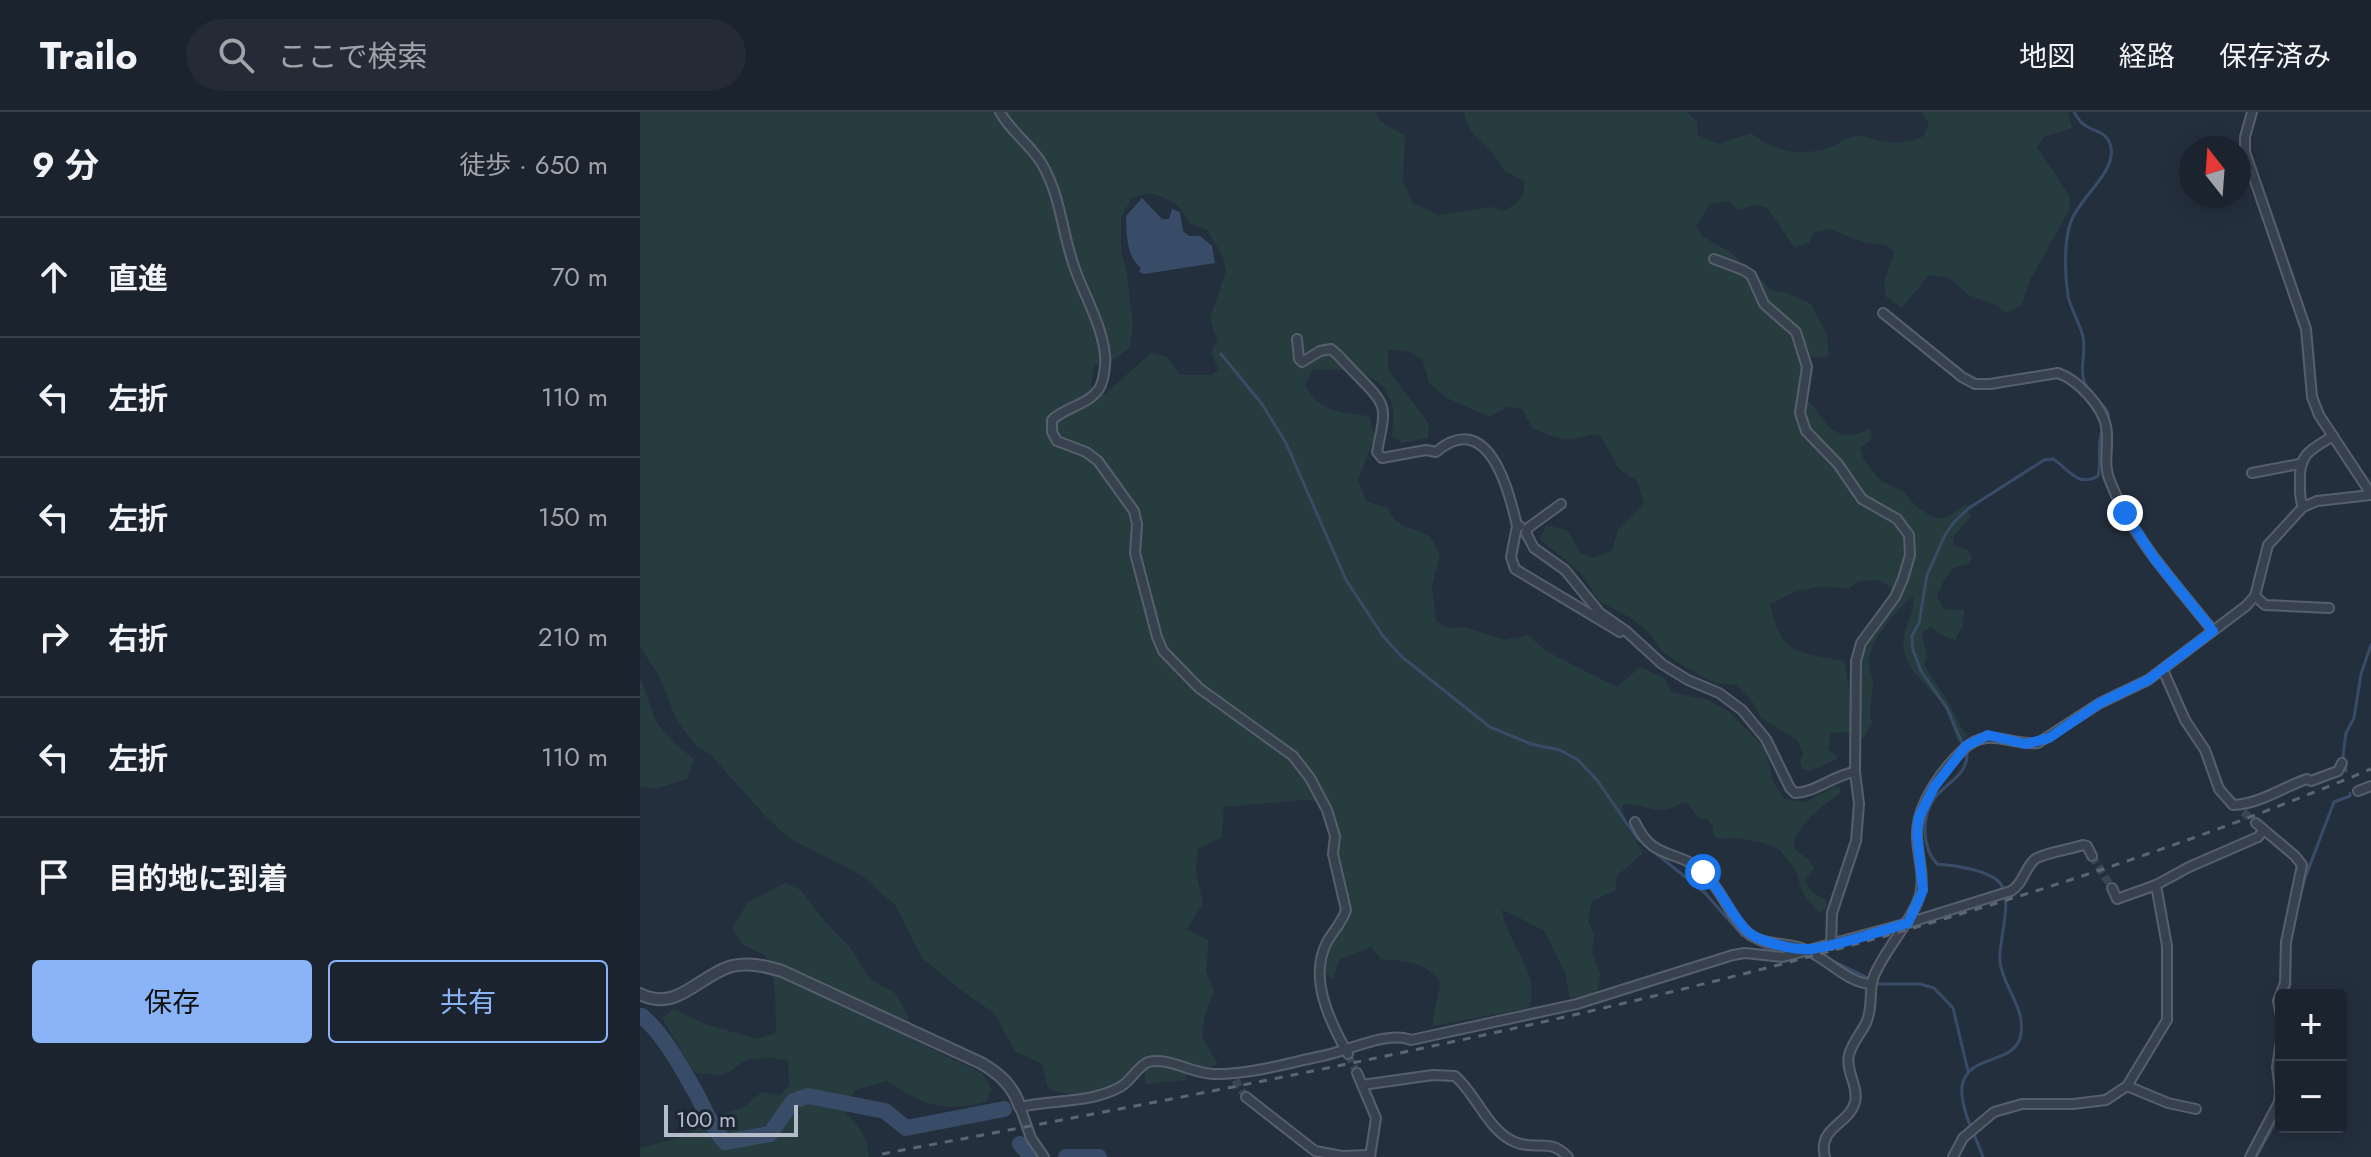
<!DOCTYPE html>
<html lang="ja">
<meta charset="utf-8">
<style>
body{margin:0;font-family:Jost,"Noto Sans JP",sans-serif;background:#242b36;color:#f1f3f6}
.controls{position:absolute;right:24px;bottom:24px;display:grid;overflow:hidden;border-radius:8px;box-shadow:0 4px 20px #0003}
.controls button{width:72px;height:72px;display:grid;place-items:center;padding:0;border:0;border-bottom:2px solid #39404a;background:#1b232e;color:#f1f3f6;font:40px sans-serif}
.compass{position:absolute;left:1539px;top:24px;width:72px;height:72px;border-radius:50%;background:#1b232e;box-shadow:0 4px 20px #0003;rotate:343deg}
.scale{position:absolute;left:24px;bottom:20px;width:134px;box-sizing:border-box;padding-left:8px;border:4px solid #b4bcc9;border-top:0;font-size:22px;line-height:28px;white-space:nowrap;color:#b4bcc9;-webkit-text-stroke:6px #1d2633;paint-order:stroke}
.stop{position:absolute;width:24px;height:24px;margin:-18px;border:6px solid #1a73e8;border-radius:50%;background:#fff}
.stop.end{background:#1a73e8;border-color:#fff;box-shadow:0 2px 8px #0008}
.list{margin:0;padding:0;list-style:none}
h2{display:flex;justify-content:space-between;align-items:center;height:104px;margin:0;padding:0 32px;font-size:34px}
h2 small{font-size:26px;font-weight:400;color:#a0a4aa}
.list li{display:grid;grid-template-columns:52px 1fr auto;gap:24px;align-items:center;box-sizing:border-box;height:120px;padding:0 32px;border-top:2px solid #39404a}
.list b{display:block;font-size:30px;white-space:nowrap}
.list em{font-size:26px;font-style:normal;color:#a0a4aa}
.actions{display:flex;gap:16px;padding:24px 32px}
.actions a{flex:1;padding:18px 0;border:2px solid #8ab4f8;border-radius:8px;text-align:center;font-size:28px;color:#8ab4f8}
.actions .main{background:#8ab4f8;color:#111}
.icon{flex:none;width:44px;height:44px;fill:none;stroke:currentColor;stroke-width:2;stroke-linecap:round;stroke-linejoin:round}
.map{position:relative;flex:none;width:1731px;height:1045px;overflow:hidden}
header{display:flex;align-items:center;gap:48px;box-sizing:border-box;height:112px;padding:0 40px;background:#1b232e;border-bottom:2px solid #39404a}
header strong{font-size:38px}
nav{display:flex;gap:44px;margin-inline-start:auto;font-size:28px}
.search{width:560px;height:72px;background:#242b36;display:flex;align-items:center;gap:20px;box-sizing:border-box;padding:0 28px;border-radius:44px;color:#a0a4aa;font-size:30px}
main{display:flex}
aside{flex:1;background:#1b232e}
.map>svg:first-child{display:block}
.green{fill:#263c3f;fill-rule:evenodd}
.water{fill:#394c67}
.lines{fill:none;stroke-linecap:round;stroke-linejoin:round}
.stream{stroke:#394c67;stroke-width:3}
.river{stroke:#394c67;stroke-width:16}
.minor-tunnel{stroke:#3a4453;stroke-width:8;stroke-dasharray:8 4;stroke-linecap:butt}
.minor-casing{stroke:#565f6c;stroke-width:12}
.tertiary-casing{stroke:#565f6c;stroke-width:14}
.minor{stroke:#38414e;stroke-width:8}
.tertiary{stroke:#38414e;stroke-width:10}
.rail{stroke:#5a6575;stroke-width:3;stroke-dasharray:8 8;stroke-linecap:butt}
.route{stroke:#1a73e8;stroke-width:10}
</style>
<header>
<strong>Trailo</strong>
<div class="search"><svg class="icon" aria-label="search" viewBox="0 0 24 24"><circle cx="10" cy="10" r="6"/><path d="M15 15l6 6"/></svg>ここで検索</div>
<nav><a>地図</a><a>経路</a><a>保存済み</a></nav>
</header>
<main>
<aside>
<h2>9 分<small>徒歩 · 650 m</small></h2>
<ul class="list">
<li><svg class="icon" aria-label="ahead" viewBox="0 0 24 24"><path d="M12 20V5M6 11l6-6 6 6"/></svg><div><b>直進</b></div><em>70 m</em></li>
<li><svg class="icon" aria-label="left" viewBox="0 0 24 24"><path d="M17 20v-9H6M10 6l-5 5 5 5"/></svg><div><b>左折</b></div><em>110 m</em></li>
<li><svg class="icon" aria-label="left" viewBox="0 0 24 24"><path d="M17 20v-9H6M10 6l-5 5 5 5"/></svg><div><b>左折</b></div><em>150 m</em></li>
<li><svg class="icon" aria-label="right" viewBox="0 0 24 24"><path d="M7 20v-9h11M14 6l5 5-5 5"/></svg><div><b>右折</b></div><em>210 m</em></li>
<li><svg class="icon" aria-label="left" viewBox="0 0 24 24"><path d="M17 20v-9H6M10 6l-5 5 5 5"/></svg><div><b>左折</b></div><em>110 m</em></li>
<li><svg class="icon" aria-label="arrive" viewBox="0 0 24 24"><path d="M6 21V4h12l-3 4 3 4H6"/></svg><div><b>目的地に到着</b></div></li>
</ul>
<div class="actions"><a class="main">保存</a><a>共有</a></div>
</aside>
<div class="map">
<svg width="1731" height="1045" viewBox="0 0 1731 1045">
<rect width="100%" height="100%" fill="#242f3e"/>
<!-- green -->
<g class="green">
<path d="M0 0H736L740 9 765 24 763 69 773 91 798 103 851 95 862 99C878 92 884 87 885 69L864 59C853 33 828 28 824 0H1047L1057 10 1058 23 1078 32 1111 21C1133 39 1160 45 1188 36 1198 33 1205 25 1216 24 1225 24 1233 27 1241 29 1256 33 1270 30 1284 24L1289 11 1281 0H1428L1432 16 1404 25 1397 35 1429 83 1430 97 1390 168 1381 194 1366 201 1355 192 1328 183 1310 166 1289 163 1262 196 1246 185 1244 169 1255 140 1245 133 1223 130 1189 117 1174 120 1170 130 1155 136 1127 96 1114 93 1098 98 1089 89 1070 92 1056 114C1068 139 1099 130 1105 164L1122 168 1131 178 1147 181 1171 192 1187 223 1189 242 1185 246 1172 245 1162 249 1165 262 1157 280C1186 297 1185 338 1229 317L1233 326 1220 336 1224 348 1242 370 1263 379 1277 395 1294 406H1306L1326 392 1331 405 1313 425 1314 433 1328 438 1332 447 1328 452 1315 455 1304 468 1297 485 1304 497 1325 498 1322 515 1315 528 1302 523 1291 515 1282 521 1287 544 1284 551C1292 568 1303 580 1311 595 1317 605 1319 615 1328 623L1318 631C1313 621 1311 611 1307 601 1296 578 1270 565 1264 539 1260 518 1276 502 1273 485 1256 497 1232 526 1229 547 1228 555 1233 564 1233 572 1232 586 1228 597 1232 611L1224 626 1220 625V543L1227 526 1256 485 1253 477 1239 468 1219 469 1208 477 1182 474 1154 480 1130 492C1141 544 1157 540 1204 549L1212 592V620L1191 621 1188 637 1199 646 1171 659 1162 657 1160 650 1163 642 1157 628 1121 606 1112 589 1096 573 1075 571 1047 556 1023 540 1008 520 991 506 960 490 940 460 900 427 906 413 927 418 941 441 952 446 972 439 978 417 1004 392 997 369 978 356 960 323C949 321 944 326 933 327 921 329 904 321 893 317L882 297 867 295 850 305 807 286 789 271 783 249 771 240 748 237V258L789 312 788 326 762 331 752 324C752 315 755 302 752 293 742 257 704 256 673 258L665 273C680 300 701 301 729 304L735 325 718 368 726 389 747 396 755 408 764 414 790 424 800 442 792 474 796 508 806 516 824 515 865 528 888 523 906 539 977 575 1000 555 1023 565 1033 581 1066 587 1088 599 1125 636 1133 669 1144 687 1165 690 1196 674 1201 675 1200 681C1184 693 1152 715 1154 737L1168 747 1174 757 1165 769 1173 781 1186 788 1187 796 1180 801 1168 789 1161 777 1157 761 1139 737 1120 730 1095 726 1079 727 1073 723V715L1068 708 1058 706 1048 692 1042 690C1019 706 1010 693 986 692L982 695 988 717 1003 741 977 764 975 779 952 789 948 809 954 822 952 840 961 864 956 882 930 886 925 861 904 818C889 814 877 802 862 798 865 829 904 864 888 896L793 914C793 895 799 886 800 870 784 848 767 850 741 847L731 835 699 848 693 867 684 861 687 835 709 801 697 750 699 717 686 690 663 688 584 695 582 725 558 737 556 759 563 792 547 817 569 829 566 859 574 878 564 906 562 926 578 952 564 957 547 953 546 968 506 972 504 960 492 955C475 979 433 989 408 976L402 952 375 939 354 901 322 879 282 846 256 794 221 763 149 726 128 707 70 642 55 633 37 609 19 564 0 535ZM510 81C530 87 540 91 549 111L567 118 582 143 586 159 570 206 577 229 571 241 578 257 571 263H540L527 245 511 241 465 282 451 274 454 254 476 246 490 235 493 213 487 162 481 137V105L492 86Z"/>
<path d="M0 565 16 610 34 631 54 647 47 667 15 677 0 674Z"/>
<path d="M145 771 161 778 187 812 210 835 230 867 255 881 268 904 271 927 342 961 352 977 346 990C301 1001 284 993 247 969L215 978 202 997C217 1012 228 1024 229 1045H0V1036L42 1025 71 1004 101 997 122 980 140 983 149 973 148 949 132 946 108 947 84 963 55 961 22 906 34 897 65 912 117 927 136 921 135 876 126 844 102 832 92 816 108 790Z"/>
</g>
<!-- water -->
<path class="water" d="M502 86 522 107H529L532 97 540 100 543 119 549 124H560L572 134 575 151 504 162 499 160 501 156C486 144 487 123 486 104Z"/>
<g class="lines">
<!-- stream -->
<g class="stream">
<path d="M1434 0C1436 3 1438 7 1441 10 1451 21 1468 17 1471 36 1476 62 1435 88 1429 116 1424 135 1425 164 1428 184 1431 198 1440 211 1443 225 1447 244 1436 261 1449 278"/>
<path d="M581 242 622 292 646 331 706 468 743 524 762 545 850 615 891 632 920 638 938 648 957 668 997 726 1065 781 1102 823 1127 837H1151"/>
<path d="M1456 287C1464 294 1471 300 1468 310"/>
<path d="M1706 659 1703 644 1706 621 1714 606 1721 562 1731 533"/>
<path d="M1657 796 1665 766 1694 690 1710 684V681"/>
<path d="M1189 847 1240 872H1280L1294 876 1313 896 1328 959"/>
<path d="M1645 883 1650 873 1649 850"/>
<path d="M1343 1045C1336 1025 1320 997 1322 975 1326 942 1372 953 1380 926 1388 898 1363 876 1360 850 1358 828 1374 788 1360 771 1349 758 1313 753 1297 752 1282 736 1281 706 1294 687 1304 672 1327 664 1327 643L1307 596 1281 559 1273 538 1272 524 1279 511 1287 463 1305 423 1314 410 1329 396 1404 348 1413 347C1429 357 1437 376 1458 364 1462 348 1456 332 1463 316"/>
<path d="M1616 1045 1641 1000"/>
</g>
<!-- river -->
<g class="river">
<path d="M2 904C25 924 41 955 56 981 65 998 72 1016 85 1030L130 1022 153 989 168 984 245 999 266 1016 364 997"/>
<path d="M380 1032 392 1045"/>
<path d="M426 1045H459"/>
</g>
<!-- minor-tunnel -->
<g class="minor-tunnel">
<path d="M1603 700 1616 711"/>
<path d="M1452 744 1472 776"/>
<path d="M708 943 717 961"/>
<path d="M595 968 606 985"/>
</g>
<defs>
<g id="minor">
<path d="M360 0C371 20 391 33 402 52 421 84 422 122 435 157 445 185 462 213 465 243 466 252 464 265 461 273 453 292 425 295 412 308V320L417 329 446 340 458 349 494 399 497 412 495 441 517 525 523 539 559 576 653 644 670 666 687 698 695 724 693 742 706 798C702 811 693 819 687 830 668 866 690 910 708 942"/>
<path d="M1612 0 1605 25V40L1666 217 1672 285 1679 303 1731 382"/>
<path d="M1074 147 1103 158 1111 163 1124 192 1156 220 1167 255 1160 301 1166 319 1198 352 1222 387 1257 407 1269 423 1270 443 1263 467 1255 485 1221 531 1216 549 1215 660 1219 692 1216 729 1192 801 1191 833"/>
<path d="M1243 201 1322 265 1335 272H1350L1418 261C1438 268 1462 294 1466 314 1470 333 1462 351 1470 369 1492 426 1536 472 1573 519"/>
<path d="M657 227 659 247 662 250 680 239 691 237C700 244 706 252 714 260 748 295 747 291 737 340L742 346 786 338 796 340C848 296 869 378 877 414"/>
<path d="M1612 361 1659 352"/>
<path d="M921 392 888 416 886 421 894 436 925 458 960 501 986 519 1022 552 1048 568 1079 581 1102 598 1126 627 1150 676 1155 681C1177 680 1193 663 1215 660"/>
<path d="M1663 395C1659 386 1660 378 1660 368 1659 341 1672 337 1693 324"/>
<path d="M880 414H877L871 445 875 457 980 520"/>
<path d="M1615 484 1625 493 1689 496"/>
<path d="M1523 558 1545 608 1565 638 1579 677 1593 693C1620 692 1643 675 1667 667L1671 669 1698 659 1702 651"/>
<path d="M1718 679 1731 674"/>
<path d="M995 710C1013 750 1037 736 1063 760 1082 777 1092 810 1112 824 1128 834 1149 830 1166 838 1188 847 1207 871 1231 872"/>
<path d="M1616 711 1655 744 1662 753 1646 830 1645 871 1638 889 1641 905"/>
<path d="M1472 776 1477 787 1516 773 1549 755 1618 725 1624 718"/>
<path d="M717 961 736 1006 730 1045"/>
<path d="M722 973 793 963 815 964C837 983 848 1019 875 1030 895 1039 910 1025 928 1045"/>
<path d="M1487 974 1528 991 1556 997"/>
<path d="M606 985 675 1039 702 1044 730 1043"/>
<path d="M404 1045 391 1026 380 995C413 987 449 992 480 975 491 969 496 956 508 950 530 945 550 961 573 962 609 963 647 951 682 944 706 940 748 918 771 928L937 892 1093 843 1105 841 1143 845 1268 811 1371 779C1383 772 1384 758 1394 748 1400 742 1432 737 1443 733L1447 734 1452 744"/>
<path d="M1185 1045C1177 1015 1209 1013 1215 990 1219 974 1205 959 1209 943 1212 931 1221 921 1226 911 1234 893 1228 879 1234 864 1243 841 1266 816 1277 791 1288 766 1276 745 1277 720 1278 691 1303 656 1324 637 1348 614 1370 634 1398 631L1460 591 1508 568 1606 494 1615 484 1628 433 1663 395 1677 389 1731 383"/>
<path d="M1313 1045 1323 1026 1354 1000 1382 992H1433L1466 988 1487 974 1527 908V834L1516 773"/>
<path d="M1610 1045 1639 990 1640 979 1637 955 1641 929"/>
</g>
<path id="tertiary" d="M0 882C37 901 59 863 92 854 109 850 126 854 142 859L341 951C360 962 373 974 380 995"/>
</defs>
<!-- minor casing -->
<use href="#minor" class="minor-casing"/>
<!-- tertiary casing -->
<use href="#tertiary" class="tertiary-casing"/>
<!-- minor -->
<use href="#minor" class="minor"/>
<!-- tertiary -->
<use href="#tertiary" class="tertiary"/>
<!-- rail -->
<path class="rail" d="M242 1042C744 947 1257 855 1731 657"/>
</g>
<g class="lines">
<!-- route -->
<path class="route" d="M1063 760C1081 777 1090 802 1107 819 1118 830 1157 839 1172 837 1204 832 1237 820 1268 811L1283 778 1277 721 1279 705 1294 675 1326 634 1348 623 1386 632 1409 626 1460 591 1508 568 1573 519 1514 446 1485 401"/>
</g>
</svg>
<div class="controls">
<button>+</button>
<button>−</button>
</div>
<svg class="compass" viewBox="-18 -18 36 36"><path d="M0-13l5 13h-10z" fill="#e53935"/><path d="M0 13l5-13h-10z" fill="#a0a4aa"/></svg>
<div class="scale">100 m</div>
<div class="stop" style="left:1063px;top:760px"></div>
<div class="stop end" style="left:1485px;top:401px"></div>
</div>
</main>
